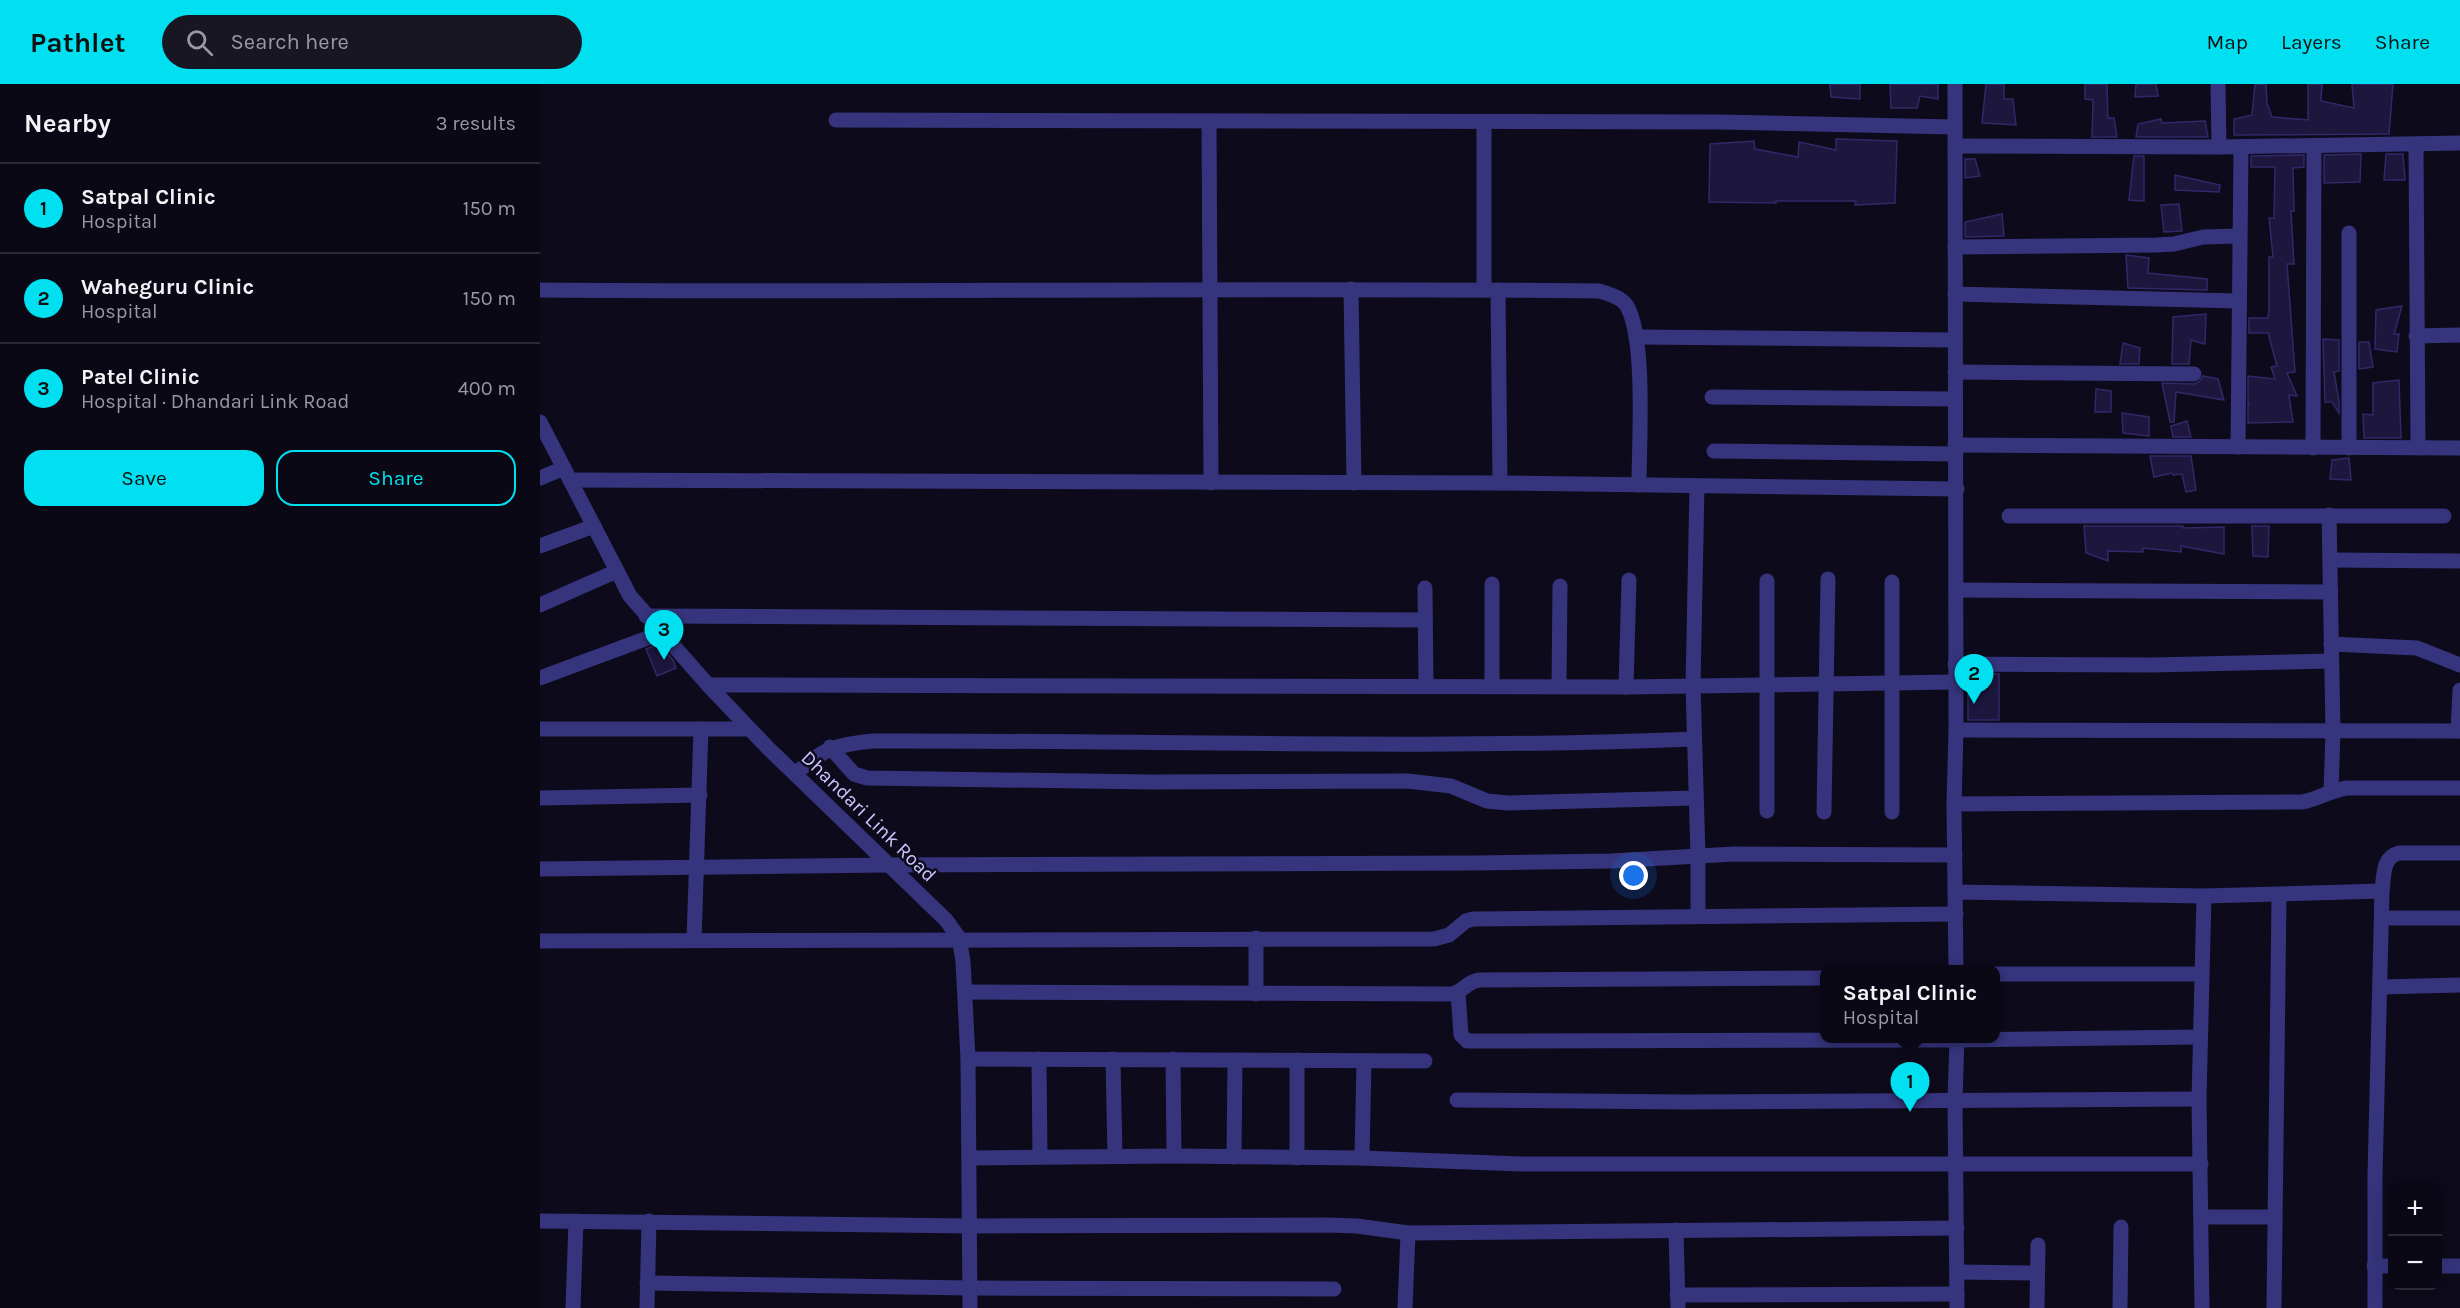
<!DOCTYPE html>
<meta charset="utf-8">
<style>
body{margin:0;font-family:Karla,sans-serif;background:#181622;color:#f1f3f6}
.controls{position:absolute;right:18px;bottom:18px;display:grid;overflow:hidden;border-radius:12px;box-shadow:0 6px 24px #0002}
.controls button{width:54px;height:54px;display:grid;place-items:center;padding:0;border:0;border-bottom:2px solid #2a2934;background:#0a0814;color:#f1f3f6;font:30px sans-serif}
.you{position:absolute;left:1094px;top:792px;width:21px;height:21px;margin:-15px;border:4px solid #fff;border-radius:50%;background:#1a73e8;box-shadow:0 0 0 9px #1a73e833}
.badge{display:grid;place-items:center;width:39px;height:39px;border-radius:50%;background:#00e0f0;color:#111;font-size:20px;font-weight:700}
.pin{position:absolute;translate:-50% -50px;filter:drop-shadow(0 2px 3px #0008)}
.pin::after{content:'';position:absolute;top:32px;width:21px;height:18px;background:inherit;clip-path:polygon(0 0,100% 0,50% 100%)}
.popup{position:absolute;left:1280px;top:881px;width:180px;height:78px;box-sizing:border-box;display:grid;place-content:center;border-radius:12px;background:#0a0814;filter:drop-shadow(0 2px 4px #0005);font-size:20px;white-space:nowrap;color:#999aa0}
.popup b{font-size:22px;color:#f1f3f6}
.popup::after{content:'';position:absolute;left:50%;top:100%;margin-left:-12px;border:12px solid transparent;border-top-color:#0a0814}
.list{margin:0;padding:0;list-style:none}
h2{display:flex;justify-content:space-between;align-items:center;height:78px;margin:0;padding:0 24px;font-size:26px}
h2 small{font-size:20px;font-weight:400;color:#999aa0}
.list li{display:grid;grid-template-columns:39px 1fr auto;gap:18px;align-items:center;box-sizing:border-box;height:90px;padding:0 24px;border-top:2px solid #2a2934}
.list b{display:block;font-size:22px;white-space:nowrap}
.list p{margin:0;font-size:20px;white-space:nowrap;color:#999aa0}
.list em{font-size:20px;font-style:normal;color:#999aa0}
.actions{display:flex;gap:12px;padding:18px 24px}
.actions a{flex:1;padding:14px 0;border:2px solid #00e0f0;border-radius:18px;text-align:center;font-size:21px;color:#00e0f0}
.actions .main{background:#00e0f0;color:#111}
.icon{flex:none;width:33px;height:33px;fill:none;stroke:currentColor;stroke-width:2;stroke-linecap:round;stroke-linejoin:round}
.map{position:relative;flex:none;width:1920px;height:1224px;overflow:hidden}
header{display:flex;align-items:center;gap:36px;box-sizing:border-box;height:84px;padding:0 30px;background:#00e0f0;color:#111}
header strong{font-size:28px}
nav{display:flex;gap:33px;margin-inline-start:auto;font-size:21px}
.search{width:420px;height:54px;background:#181622;display:flex;align-items:center;gap:15px;box-sizing:border-box;padding:0 21px;border-radius:33px;color:#999aa0;font-size:22px}
main{display:flex}
aside{flex:1;background:#0a0814}
.map>svg:first-child{display:block}
.building{fill:#1d163d;stroke:#322869;stroke-width:1.5}
.lines{fill:none;stroke-linecap:round;stroke-linejoin:round}
.minor{stroke:#35347c;stroke-width:15}
.labels{text-anchor:middle;stroke-width:5;stroke-linejoin:round;paint-order:stroke}
.street-label{font-size:20px;fill:#c9c5ff;stroke:#0d0a1b}
</style>
<header>
<strong>Pathlet</strong>
<div class="search"><svg class="icon" aria-label="search" viewBox="0 0 24 24"><circle cx="10" cy="10" r="6"/><path d="M15 15l6 6"/></svg>Search here</div>
<nav><a>Map</a><a>Layers</a><a>Share</a></nav>
</header>
<main>
<aside>
<h2>Nearby<small>3 results</small></h2>
<ul class="list">
<li><span class="badge">1</span><div><b>Satpal Clinic</b><p>Hospital</p></div><em>150 m</em></li>
<li><span class="badge">2</span><div><b>Waheguru Clinic</b><p>Hospital</p></div><em>150 m</em></li>
<li><span class="badge">3</span><div><b>Patel Clinic</b><p>Hospital · Dhandari Link Road</p></div><em>400 m</em></li>
</ul>
<div class="actions"><a class="main">Save</a><a>Share</a></div>
</aside>
<div class="map">
<svg width="1920" height="1224" viewBox="0 0 1920 1224">
<rect width="100%" height="100%" fill="#0d0a1b"/>
<!-- building -->
<g class="building">
<path d="M1290 0H1320V15L1291 13Z"/>
<path d="M1350 0H1398V15L1380 12 1377 24H1351Z"/>
<path d="M1446 0H1464V15H1473L1476 41 1442 39Z"/>
<path d="M1545 0H1567L1568 34H1574L1577 53H1552L1553 16 1545 15Z"/>
<path d="M1596 0H1616L1618 12 1595 13Z"/>
<path d="M1715 0H1726L1727 19 1732 33 1768 36V0H1782L1781 17 1814 24 1812 0H1853L1849 50 1694 51V35L1712 31Z"/>
<path d="M1621 35 1622 39 1665 37 1668 53H1596L1598 40Z"/>
<path d="M1296 55 1357 57 1355 119 1315 121 1316 117H1236V119L1169 118 1170 60 1214 57 1215 65 1258 73 1259 58 1296 66Z"/>
<path d="M1821 70 1820 98 1784 99V71Z"/>
<path d="M1846 70H1863L1865 96H1844Z"/>
<path d="M1764 71V83L1753 84 1754 127H1751L1754 180H1747L1755 288 1747 289 1757 312 1749 311 1753 338 1708 339V320H1710L1708 319V292L1735 295 1731 283 1737 282 1728 249H1709V234H1728L1729 226V173H1733L1729 134H1734L1735 83H1711V72Z"/>
<path d="M1594 72H1604V117L1589 116Z"/>
<path d="M1425 75H1435L1440 92 1425 94Z"/>
<path d="M1635 91 1680 101 1679 108 1635 106Z"/>
<path d="M1639 120 1642 147 1624 148 1621 121Z"/>
<path d="M1462 130 1464 152 1425 153V138Z"/>
<path d="M1586 171 1609 174 1608 189 1667 195V206L1588 204Z"/>
<path d="M1862 222 1854 250H1859L1857 268 1835 265 1836 226Z"/>
<path d="M1666 230 1665 260 1651 256 1649 280H1632L1633 233Z"/>
<path d="M1783 255 1799 256V287L1794 288 1799 317V329L1792 318H1785Z"/>
<path d="M1819 258H1829L1833 283 1819 285Z"/>
<path d="M1583 259 1600 264 1599 280H1580Z"/>
<path d="M1663 292 1678 295 1684 316 1636 308 1634 338H1630L1622 299 1654 300 1659 298Z"/>
<path d="M1859 296 1861 354H1824L1823 330 1833 331V299Z"/>
<path d="M1556 305 1571 307V328H1555Z"/>
<path d="M1582 329 1609 333V352L1583 349Z"/>
<path d="M1647 337 1651 353H1633L1631 342Z"/>
<path d="M1610 372H1651L1656 406 1646 408 1642 390 1633 391 1632 389 1614 393Z"/>
<path d="M1809 374 1811 396 1790 395 1792 376Z"/>
<path d="M1544 442H1643V444L1684 443V470L1641 462V468L1603 464V468L1568 467V477L1546 469Z"/>
<path d="M1712 442H1729L1728 473 1713 472Z"/>
<path d="M119 560 133 576 136 584 117 592 106 565Z"/>
<rect x="1428" y="590" width="31" height="46"/>
</g>
<g class="lines">
<!-- minor -->
<g class="minor">
<path d="M1415 0 1416 646 1414 720 1416 886"/>
<path d="M1678 0 1679 63"/>
<path d="M296 36 1181 38 1415 43"/>
<path d="M669 37 671 399"/>
<path d="M1876 61 1878 364"/>
<path d="M1415 62 1679 63 1920 59"/>
<path d="M1809 149V364"/>
<path d="M1415 163 1617 161 1634 160 1663 153 1699 152"/>
<path d="M811 205 814 399"/>
<path d="M0 206C353 209 706 203 1059 207 1069 210 1081 213 1087 222 1106 256 1099 359 1099 401"/>
<path d="M944 206V38"/>
<path d="M958 206 960 399"/>
<path d="M1415 210 1698 217"/>
<path d="M1876 252 1920 251"/>
<path d="M1096 253 1415 256"/>
<path d="M1415 288 1654 290"/>
<path d="M1172 313 1415 315"/>
<path d="M0 338 90 512 168 601 228 664 406 836 419 854 423 877 428 975 430 1224"/>
<path d="M1415 361 1920 364"/>
<path d="M1698 363 1701 63"/>
<path d="M1773 364 1774 62"/>
<path d="M1174 367 1416 370"/>
<path d="M0 394 24 384"/>
<path d="M30 396 960 399 1417 405"/>
<path d="M1157 402 1153 602 1158 771V832"/>
<path d="M1789 431 1793 647 1791 708"/>
<path d="M1469 432H1904"/>
<path d="M0 462 54 442"/>
<path d="M1790 476 1920 477"/>
<path d="M1227 497V727"/>
<path d="M952 500V602"/>
<path d="M885 504 886 602"/>
<path d="M1416 506 1791 508"/>
<path d="M0 521 77 487"/>
<path d="M106 532 885 536"/>
<path d="M1791 560 1877 564 1920 581"/>
<path d="M1415 580 1612 581 1791 577"/>
<path d="M0 594 121 549"/>
<path d="M168 601 1086 603 1415 598"/>
<path d="M1019 602 1020 502"/>
<path d="M1086 603 1089 496"/>
<path d="M0 645H209"/>
<path d="M1416 646 1920 647"/>
<path d="M1918 647 1920 606"/>
<path d="M290 663 314 690 327 694 611 698 868 697 911 702 947 717 968 719 1155 714"/>
<path d="M255 690C284 664 294 661 333 657 607 656 880 666 1154 655"/>
<path d="M0 714 160 711"/>
<path d="M1414 720 1762 718C1778 715 1791 706 1807 704H1920"/>
<path d="M1284 728 1288 495"/>
<path d="M1352 728V498"/>
<path d="M0 785 350 781 933 779 1071 777 1194 770 1415 771"/>
<path d="M1415 808 1664 812 1842 807"/>
<path d="M1842 834H1920"/>
<path d="M716 854V910"/>
<path d="M154 856 161 645"/>
<path d="M0 857 894 855 909 851 926 837 933 835 1416 830"/>
<path d="M1456 890H1661"/>
<path d="M1841 903 1920 901"/>
<path d="M425 908 912 910C924 907 927 897 940 896L1284 894"/>
<path d="M918 909 921 951 927 957 1417 956 1660 953"/>
<path d="M428 975 885 977"/>
<path d="M499 975 500 1073"/>
<path d="M573 975 575 1072"/>
<path d="M633 975 634 1072"/>
<path d="M757 976V1074"/>
<path d="M917 1016 1147 1018 1659 1015"/>
<path d="M694 1073 695 976"/>
<path d="M429 1074 634 1072 822 1074 981 1080H1661"/>
<path d="M822 1074 824 977"/>
<path d="M1661 1133H1735"/>
<path d="M0 1137 430 1142 787 1141 817 1142 868 1149 1417 1144"/>
<path d="M1136 1146 1138 1224"/>
<path d="M1834 1182H1852"/>
<path d="M1898 1182H1920"/>
<path d="M1417 1188 1497 1189"/>
<path d="M107 1199 430 1204 794 1205"/>
<path d="M1137 1211 1417 1210"/>
<path d="M33 1224 36 1137"/>
<path d="M107 1224 109 1137"/>
<path d="M865 1224 868 1149"/>
<path d="M1417 1224 1415 1017 1417 954"/>
<path d="M1497 1224 1498 1161"/>
<path d="M1580 1224 1581 1143"/>
<path d="M1662 1224 1659 1015 1664 812"/>
<path d="M1734 1224 1739 812"/>
<path d="M1835 1224V1092L1842 807C1844 793 1842 773 1859 769H1920"/>
</g>
</g>
<g class="labels">
<!-- street labels -->
<g class="street-label">
<text transform="translate(329 732) rotate(44)" y="7">Dhandari Link Road</text>
</g>
</g>
</svg>
<div class="controls">
<button>+</button>
<button>−</button>
</div>
<div class="you"></div>
<div class="pin badge" style="left:1370px;top:1028px">1</div>
<div class="popup"><b>Satpal Clinic</b>Hospital</div>
<div class="pin badge" style="left:1434px;top:620px">2</div>
<div class="pin badge" style="left:124px;top:576px">3</div>
</div>
</main>
